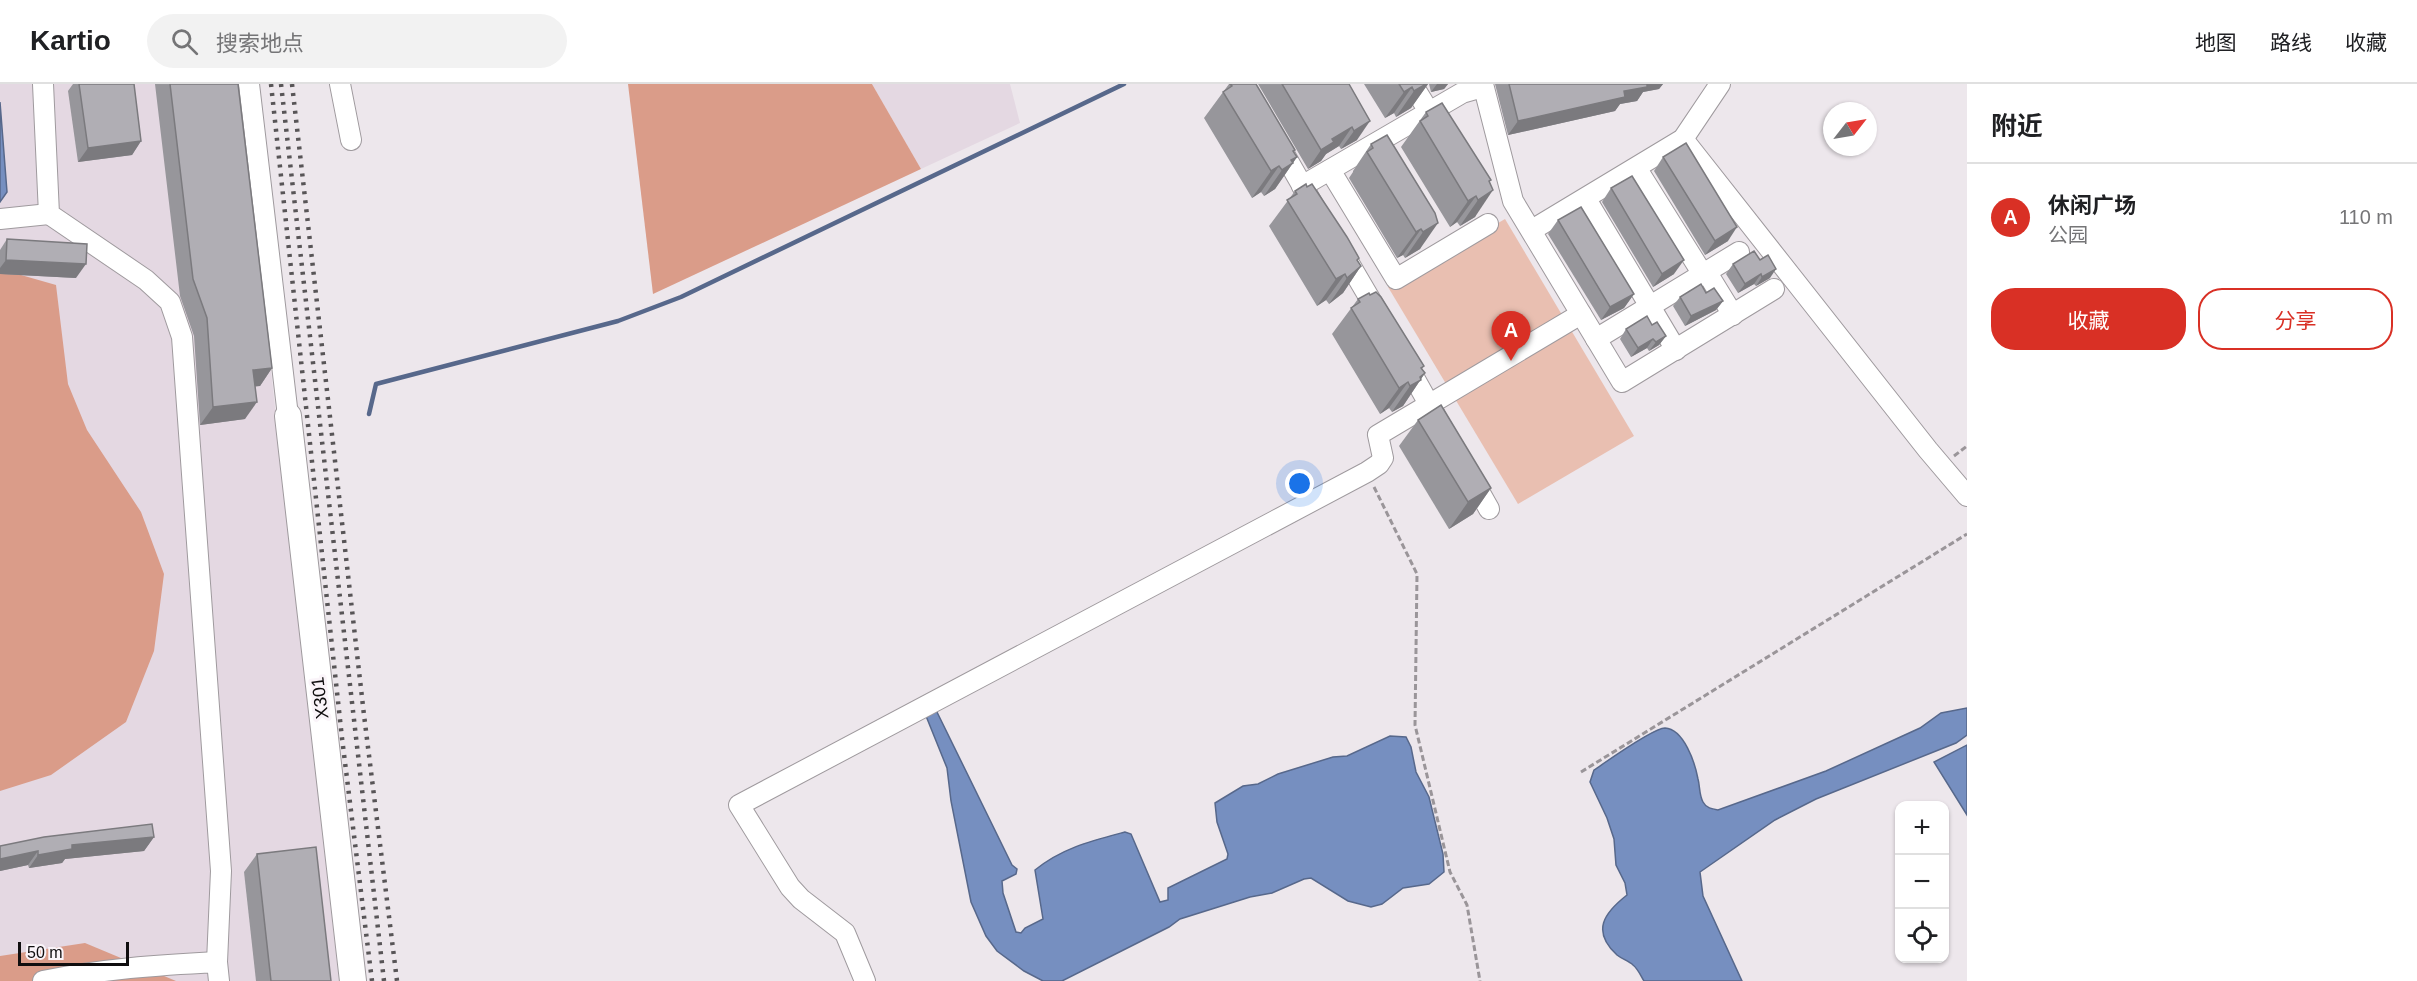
<!DOCTYPE html>
<html lang="zh">
<meta charset="utf-8">
<style>
body{margin:0;font-family:Helvetica,"Noto Sans SC",sans-serif;background:#f2f2f2;color:#202124}
.controls{position:absolute;right:18px;bottom:18px;display:grid;overflow:hidden;border-radius:12px;box-shadow:0 2px 4px #0004}
.controls button{width:54px;height:54px;display:grid;place-items:center;padding:0;border:0;border-bottom:2px solid #e0e0e0;background:#fff;color:#202124;font:30px sans-serif}
.compass{position:absolute;left:1823px;top:18px;width:54px;height:54px;border-radius:50%;background:#fff;box-shadow:0 2px 4px #0004;rotate:59deg}
.scale{position:absolute;left:18px;bottom:15px;width:111px;box-sizing:border-box;padding-left:6px;border:3px solid #100e0f;border-top:0;font-size:16px;line-height:21px;white-space:nowrap;color:#100e0f;-webkit-text-stroke:4px #faf4f9;paint-order:stroke}
.you{position:absolute;left:1300px;top:400px;width:21px;height:21px;margin:-15px;border:4px solid #fff;border-radius:50%;background:#1a73e8;box-shadow:0 0 0 9px #1a73e833}
.badge{display:grid;place-items:center;width:39px;height:39px;border-radius:50%;background:#d93025;color:#fff;font-size:20px;font-weight:700}
.pin{position:absolute;translate:-50% -50px;filter:drop-shadow(0 2px 3px #0008)}
.pin::after{content:'';position:absolute;top:32px;width:21px;height:18px;background:inherit;clip-path:polygon(0 0,100% 0,50% 100%)}
.list{margin:0;padding:0;list-style:none}
h2{display:flex;justify-content:space-between;align-items:center;height:78px;margin:0;padding:0 24px;font-size:26px}
h2 small{font-size:20px;font-weight:400;color:#757577}
.list li{display:grid;grid-template-columns:39px 1fr auto;gap:18px;align-items:center;box-sizing:border-box;height:108px;padding:0 24px;border-top:2px solid #e0e0e0}
.list b{display:block;font-size:22px;white-space:nowrap}
.list p{margin:0;font-size:20px;white-space:nowrap;color:#757577}
.list em{font-size:20px;font-style:normal;color:#757577}
.actions{display:flex;gap:12px;padding:18px 24px}
.actions a{flex:1;padding:14px 0;border:2px solid #d93025;border-radius:24px;text-align:center;font-size:21px;color:#d93025}
.actions .main{background:#d93025;color:#fff}
.icon{flex:none;width:33px;height:33px;fill:none;stroke:currentColor;stroke-width:2;stroke-linecap:round;stroke-linejoin:round}
.map{position:relative;flex:none;width:1967px;height:897px;overflow:hidden}
header{display:flex;align-items:center;gap:36px;box-sizing:border-box;height:84px;padding:0 30px;background:#fff;border-bottom:2px solid #e0e0e0}
header strong{font-size:28px}
nav{display:flex;gap:33px;margin-inline-start:auto;font-size:21px}
.search{width:420px;height:54px;background:#f2f2f2;display:flex;align-items:center;gap:15px;box-sizing:border-box;padding:0 21px;border-radius:33px;color:#757577;font-size:22px}
main{display:flex}
aside{flex:1;background:#fff}
.map>svg:first-child{display:block}
.built{fill:#e4d8e2}
.green{fill:#e9bfb1}
.forest{fill:#da9c89}
.water{fill:#768fc0;stroke:#57688b;stroke-width:1.5}
.lines{fill:none;stroke-linecap:round;stroke-linejoin:round}
.stream{stroke:#57688b;stroke-width:4.5}
.minor-casing{stroke:#9f9a9e;stroke-width:22}
.major-casing{stroke:#9f9a9e;stroke-width:28}
.path{stroke:#9a9599;stroke-width:3;stroke-dasharray:6 3;stroke-linecap:butt}
.minor{stroke:#fff;stroke-width:20}
.major{stroke:#fff;stroke-width:26}
.rail{stroke:#585557;stroke-width:4.5;stroke-dasharray:3 6;stroke-linecap:butt}
.wall{fill:#97969b}
.shaded-wall{fill:#7b7a7e}
.building{fill:#b0aeb4;stroke:#7b7a7e;stroke-width:1.5}
.labels{text-anchor:middle;stroke-width:6;stroke-linejoin:round;paint-order:stroke}
.street-label{font-size:18px;fill:#100e0f;stroke:#faf4f9}
</style>
<header>
<strong>Kartio</strong>
<div class="search"><svg class="icon" aria-label="search" viewBox="0 0 24 24"><circle cx="10" cy="10" r="6"/><path d="M15 15l6 6"/></svg>搜索地点</div>
<nav><a>地图</a><a>路线</a><a>收藏</a></nav>
</header>
<main>
<div class="map">
<svg width="1967" height="897" viewBox="0 0 1967 897">
<rect width="100%" height="100%" fill="#ede7ec"/>
<!-- built -->
<g class="built">
<path d="M0 0H239L339 897H0Z"/>
<path d="M872 0H1010L1020 39 921 85Z"/>
</g>
<!-- green -->
<path class="green" d="M1505 135 1634 352 1518 420 1388 203Z"/>
<!-- forest -->
<g class="forest">
<path d="M628 0H872L921 85 653 210Z"/>
<path d="M0 185 56 201 68 300 87 346 141 428 164 490 154 567 126 638 51 691 0 707Z"/>
<path d="M85 859 176 897H0V872Z"/>
</g>
<!-- water -->
<g class="water">
<path d="M0 18 7 108 0 118Z"/>
<path d="M935 624 1012 781 1017 785 1016 790 1002 797 1003 809 1016 848 1021 849 1025 844 1043 835 1035 786C1062 764 1091 757 1125 748L1131 750 1160 818 1168 816V804L1227 775 1228 770 1217 738 1215 719 1243 702 1258 700 1278 690 1333 673 1347 672 1390 652 1406 653 1411 663 1416 688 1429 713 1443 770 1444 788 1429 800 1403 804 1382 820 1371 823 1348 817 1311 794 1304 795 1272 809 1250 813 1180 835 1169 843 1062 897H1043L1024 887 997 867 986 852 971 818 951 717 947 684 924 627Z"/>
<path d="M1967 624V651L1956 659 1816 715 1775 736 1700 788 1703 812 1742 897H1644C1641 892 1638 885 1633 881 1629 877 1622 875 1617 871 1591 847 1604 829 1627 811L1625 799 1616 781 1614 755 1607 734 1590 698 1594 686C1606 678 1653 644 1665 644 1684 645 1695 679 1698 695 1700 702 1699 711 1703 718 1706 724 1712 725 1718 726L1826 687 1920 644 1941 629Z"/>
<path d="M1967 661V731L1934 678Z"/>
</g>
<g class="lines">
<!-- stream -->
<path class="stream" d="M369 330 376 300 618 237 681 213 1124 0"/>
<defs>
<g id="minor">
<path d="M43 0 49 130 146 196 170 218 182 253 221 787 217 878"/>
<path d="M249 0 288 332"/>
<path d="M340 0 351 56"/>
<path d="M1412 0 1436 39"/>
<path d="M1483 0 1513 117 1622 298 1774 205"/>
<path d="M1683 55 1928 366 1967 412"/>
<path d="M1279 61 1315 124"/>
<path d="M1637 85 1702 189"/>
<path d="M1330 86 1396 195 1488 140"/>
<path d="M1302 102 1462 9 1483 3"/>
<path d="M1586 115 1676 266"/>
<path d="M0 135 49 130"/>
<path d="M1532 146 1683 55 1720 0"/>
<path d="M1343 169 1380 232"/>
<path d="M1706 187 1733 231"/>
<path d="M1596 255 1739 168"/>
<path d="M1406 279 1435 331"/>
<path d="M1471 393 1489 425"/>
<path d="M43 897C101 885 158 881 217 878L219 897"/>
<path d="M865 897 845 849 801 815 790 803 739 721 1367 388 1379 380 1383 374 1378 351 1581 230"/>
</g>
<path id="major" d="M288 332 353 897"/>
</defs>
<!-- minor casing -->
<use href="#minor" class="minor-casing"/>
<!-- major casing -->
<use href="#major" class="major-casing"/>
<!-- path -->
<g class="path">
<path d="M1954 372 1967 362"/>
<path d="M1374 403 1417 490 1415 641 1450 788 1467 821 1480 897"/>
<path d="M1581 688 1967 450"/>
</g>
<!-- minor -->
<use href="#minor" class="minor"/>
<!-- major -->
<use href="#major" class="major"/>
<!-- rail -->
<g class="rail">
<path d="M271 0 342 654 372 897"/>
<path d="M281 0 384 897"/>
<path d="M292 0 364 631 397 897"/>
</g>
</g>
<!-- wall -->
<g class="wall">
<path d="M73 0H134L141 57 132 71 78 78 68 7Z"/>
<path d="M155 0H238L272 284 260 302H255L245 335 200 341 194 252 180 212Z"/>
<path d="M1229 0H1256L1295 66 1294 68 1297 73 1275 105 1264 112 1261 108 1252 114 1204 34Z"/>
<path d="M1258 0H1349L1357 56 1341 65 1339 62 1326 70 1321 77 1308 85Z"/>
<path d="M1364 0H1428L1411 24 1396 33 1394 29 1385 34Z"/>
<path d="M1429 0H1448L1444 5 1431 8Z"/>
<path d="M1495 0H1663L1659 5 1643 8 1637 17 1620 20 1615 27 1508 51Z"/>
<path d="M1426 28 1490 98 1475 133 1460 142 1457 138 1450 143 1401 63Z"/>
<path d="M1371 60 1435 129 1420 165 1405 174 1403 171 1397 174 1349 94 1353 88V87Z"/>
<path d="M1663 73 1728 157 1705 171 1654 87Z"/>
<path d="M1611 104 1674 190 1653 203 1602 118Z"/>
<path d="M1295 107 1357 177 1361 182 1343 209 1329 220 1326 216 1317 222 1269 142Z"/>
<path d="M1558 136 1634 210 1624 224 1601 236 1548 150Z"/>
<path d="M7 155 76 194 0 190V166Z"/>
<path d="M1733 180 1770 194 1756 202 1754 200 1738 209 1726 190Z"/>
<path d="M1706 209 1723 217 1716 226 1685 242 1673 222 1680 213Z"/>
<path d="M1358 215 1424 282 1422 285 1425 289 1403 322 1392 328 1389 324 1380 330 1332 250Z"/>
<path d="M1652 241 1666 252 1659 261 1649 267 1647 264 1631 273 1620 255 1626 245Z"/>
<path d="M1418 336 1491 404 1473 430 1449 445 1399 362Z"/>
<path d="M154 753 144 767 65 775 62 779 29 784 28 781 0 787V762Z"/>
<path d="M257 770 331 897H256L244 788Z"/>
</g>
<!-- shaded-wall -->
<g class="shaded-wall">
<path d="M1426 0H1428L1411 24 1396 33 1414 7Z"/>
<path d="M1437 0H1448L1444 5 1431 8Z"/>
<path d="M1643 0H1663L1659 5 1643 8 1637 17 1620 20 1615 27 1508 51 1518 37 1624 7Z"/>
<path d="M1412 3 1394 29 1385 34 1404 8Z"/>
<path d="M1370 37 1357 56 1341 65 1354 47Z"/>
<path d="M1352 43 1339 62 1326 70 1321 77 1308 85 1321 66 1332 55Z"/>
<path d="M141 57 132 71 78 78 88 64Z"/>
<path d="M1297 73 1275 105 1264 112 1282 86 1291 76Z"/>
<path d="M1279 82 1261 108 1252 114 1271 87Z"/>
<path d="M1493 106 1475 133 1460 142 1478 116Z"/>
<path d="M1476 112 1457 138 1450 143 1468 117Z"/>
<path d="M1438 139 1420 165 1405 174 1423 148Z"/>
<path d="M1737 143 1728 157 1705 171 1715 157Z"/>
<path d="M1421 145 1403 171 1397 174 1416 148Z"/>
<path d="M6 176 86 180 76 194 0 190V184Z"/>
<path d="M1684 176 1674 190 1653 203 1662 190Z"/>
<path d="M1361 182 1343 209 1329 220 1347 194Z"/>
<path d="M1776 185 1770 194 1756 202 1762 193Z"/>
<path d="M1345 190 1326 216 1317 222 1336 195Z"/>
<path d="M1761 190 1754 200 1738 209 1745 200Z"/>
<path d="M1634 210 1624 224 1601 236 1610 223Z"/>
<path d="M1723 217 1716 226 1685 242 1691 232Z"/>
<path d="M1666 252 1659 261 1649 267 1656 258Z"/>
<path d="M1653 255 1647 264 1631 273 1638 264Z"/>
<path d="M272 284 260 302 241 304 253 286Z"/>
<path d="M1425 289 1403 322 1392 328 1410 302 1420 293Z"/>
<path d="M1408 298 1389 324 1380 330 1399 304Z"/>
<path d="M257 318 245 335 200 341 213 323Z"/>
<path d="M1491 404 1473 430 1449 445 1468 418Z"/>
<path d="M154 753 144 767 65 775 62 779 29 784 38 771 72 761Z"/>
<path d="M38 767 28 781 0 787V775Z"/>
</g>
<!-- building -->
<g class="building">
<path d="M79 0H134L141 57 88 64Z"/>
<path d="M170 0H238L272 284 253 286 257 318 213 323 207 234 193 195Z"/>
<path d="M1230 0H1256L1295 66 1293 67 1297 73 1291 76 1293 79 1282 86 1279 82 1271 87 1223 8 1232 2Z"/>
<path d="M1282 0H1349L1370 37 1354 47 1352 43 1332 55 1334 58 1321 66Z"/>
<path d="M1399 0H1426L1414 7 1412 3 1404 8Z"/>
<path d="M1509 0H1647V3L1624 7 1625 13 1518 37Z"/>
<path d="M1442 19 1491 96 1489 97 1493 106 1478 116 1476 112 1468 117 1420 37 1428 32 1426 28Z"/>
<path d="M1387 51 1435 129 1438 139 1423 148 1421 145 1416 148 1367 68 1373 64 1371 60Z"/>
<path d="M1686 59 1737 143 1715 157 1663 73Z"/>
<path d="M1632 92 1684 176 1662 190 1611 104Z"/>
<path d="M1306 100 1307 103 1312 100 1347 153 1359 174 1357 176 1361 182 1347 194 1345 190 1336 195 1287 116 1297 110 1295 107Z"/>
<path d="M1581 123 1634 210 1610 223 1558 136Z"/>
<path d="M7 155 87 160 86 180 6 176Z"/>
<path d="M1754 167 1760 176 1768 171 1776 185 1762 193 1761 190 1745 200 1733 180Z"/>
<path d="M1701 200 1706 209 1714 204 1723 217 1691 232 1680 213Z"/>
<path d="M1376 208 1381 213 1424 282 1421 284 1425 289 1420 293 1421 296 1410 302 1408 298 1399 304 1351 224 1360 218 1358 215 1369 209 1370 211Z"/>
<path d="M1647 232 1652 241 1657 238 1666 252 1656 258 1653 255 1638 264 1626 245Z"/>
<path d="M1441 321 1491 404 1468 418 1418 336Z"/>
<path d="M152 740 154 753 72 761V765L38 771V767L0 775V762L44 753Z"/>
<path d="M316 763 331 897H271L257 770Z"/>
</g>
<g class="labels">
<!-- street labels -->
<g class="street-label">
<text transform="translate(320 614) rotate(-97)" y="6">X301</text>
</g>
</g>
</svg>
<div class="controls">
<button>+</button>
<button>−</button>
<button><svg class="icon" aria-label="locate" viewBox="0 0 24 24"><circle cx="12" cy="12" r="6"/><path d="M12 2v4M12 18v4M2 12h4M18 12h4"/></svg></button>
</div>
<svg class="compass" viewBox="-18 -18 36 36"><path d="M0-13l5 13h-10z" fill="#e53935"/><path d="M0 13l5-13h-10z" fill="#757577"/></svg>
<div class="scale">50 m</div>
<div class="you"></div>
<div class="pin badge" style="left:1511px;top:277px">A</div>
</div>
<aside>
<h2>附近<small></small></h2>
<ul class="list">
<li><span class="badge">A</span><div><b>休闲广场</b><p>公园</p></div><em>110 m</em></li>
</ul>
<div class="actions"><a class="main">收藏</a><a>分享</a></div>
</aside>
</main>
